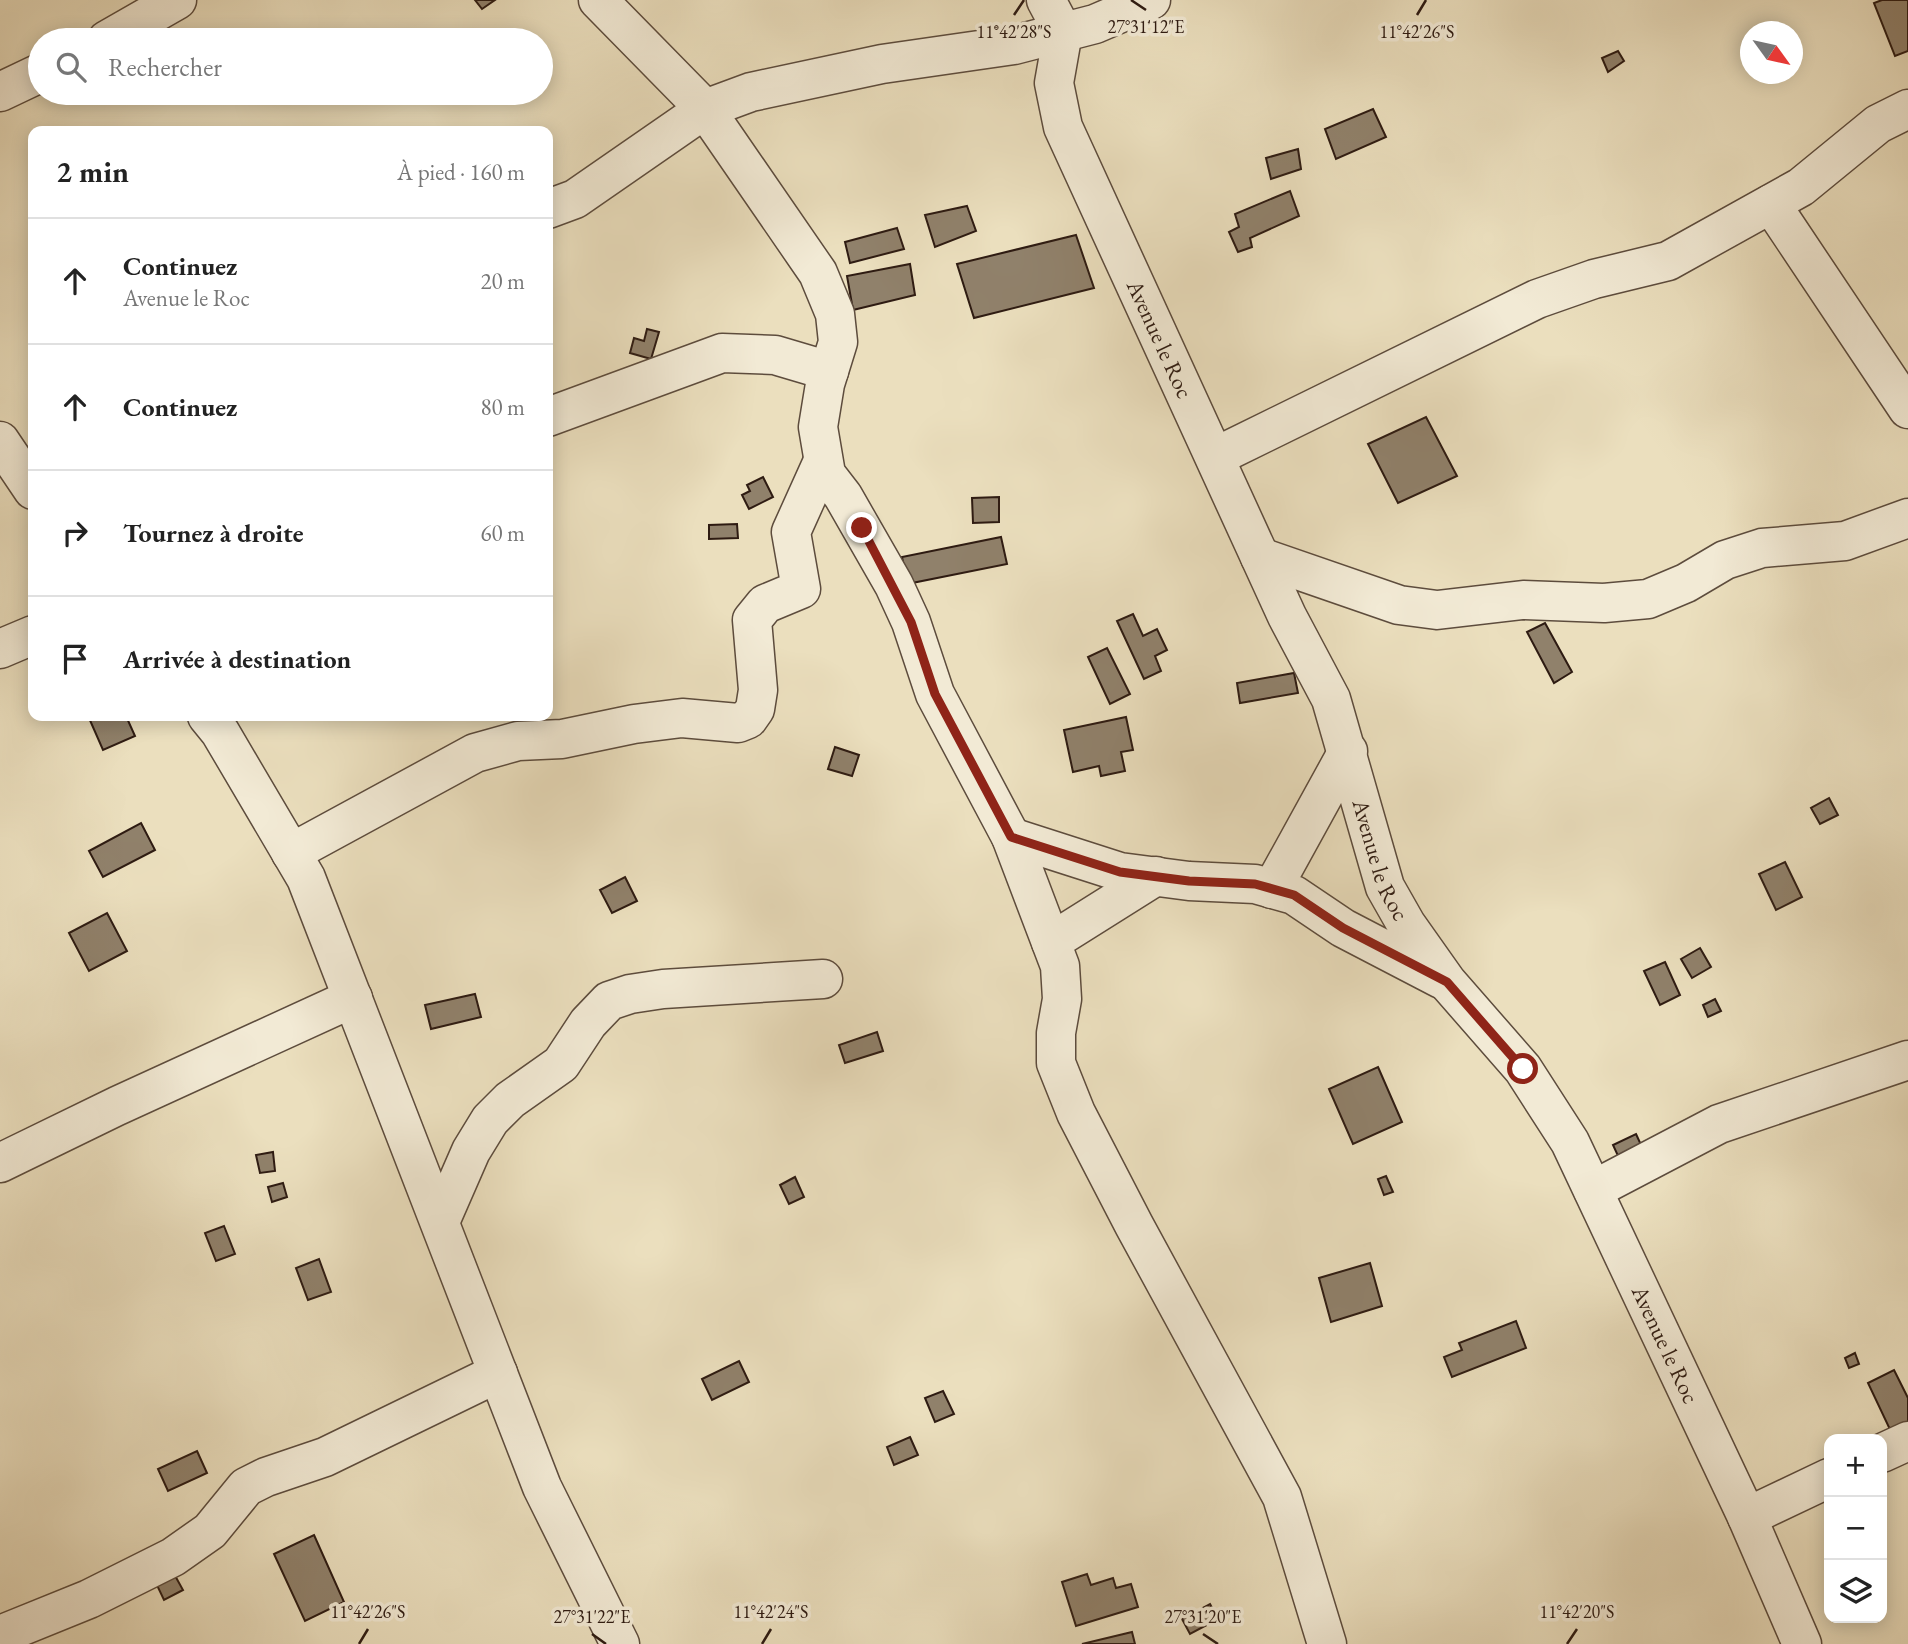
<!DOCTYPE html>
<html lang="fr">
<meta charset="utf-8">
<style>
body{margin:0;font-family:"EB Garamond",serif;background:#f6f6f6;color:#222}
.controls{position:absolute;right:21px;bottom:21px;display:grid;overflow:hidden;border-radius:14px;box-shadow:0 4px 18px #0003}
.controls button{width:63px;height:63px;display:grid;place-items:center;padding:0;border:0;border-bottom:2px solid #e0e0e0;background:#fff;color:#222;font:35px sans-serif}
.compass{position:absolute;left:1740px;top:21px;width:63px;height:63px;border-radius:50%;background:#fff;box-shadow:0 4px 18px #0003;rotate:123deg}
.stop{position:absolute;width:21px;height:21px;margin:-16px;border:5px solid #8f2418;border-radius:50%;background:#fff}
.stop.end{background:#8f2418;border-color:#fff;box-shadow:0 2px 7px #0008}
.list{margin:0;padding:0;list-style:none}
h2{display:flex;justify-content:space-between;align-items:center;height:91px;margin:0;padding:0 28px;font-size:30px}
h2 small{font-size:23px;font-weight:400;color:#767676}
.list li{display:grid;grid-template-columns:46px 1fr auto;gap:21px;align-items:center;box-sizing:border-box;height:126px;padding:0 28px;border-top:2px solid #e0e0e0}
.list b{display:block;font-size:26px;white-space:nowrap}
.list p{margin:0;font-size:23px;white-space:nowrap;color:#767676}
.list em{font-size:23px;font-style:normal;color:#767676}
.icon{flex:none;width:38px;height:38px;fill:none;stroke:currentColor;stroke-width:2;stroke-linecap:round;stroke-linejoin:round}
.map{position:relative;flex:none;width:1908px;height:1644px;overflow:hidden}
.search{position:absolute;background:#fff;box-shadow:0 4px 18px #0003;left:28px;top:28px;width:525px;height:77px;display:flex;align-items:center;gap:18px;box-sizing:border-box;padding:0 24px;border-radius:38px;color:#767676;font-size:26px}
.panel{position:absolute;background:#fff;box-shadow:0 4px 18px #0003;left:28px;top:126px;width:525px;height:595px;border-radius:14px}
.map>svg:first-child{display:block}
.building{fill:#90816b;stroke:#2e1b12;stroke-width:2}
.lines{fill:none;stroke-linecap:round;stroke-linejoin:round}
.minor-casing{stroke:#5d4c3d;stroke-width:41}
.minor{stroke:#f2ead5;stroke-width:38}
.route{stroke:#8f2418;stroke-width:9}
.ticks{fill:none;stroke:#2e1b12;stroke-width:2.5}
.labels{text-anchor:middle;stroke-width:7;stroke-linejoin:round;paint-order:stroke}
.street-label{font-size:23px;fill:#2e1b12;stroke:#f2ead5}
.ticks-label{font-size:18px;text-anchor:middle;fill:#2e1b12;stroke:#f2ead5;stroke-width:7;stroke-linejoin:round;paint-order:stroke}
</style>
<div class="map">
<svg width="1908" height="1644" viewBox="0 0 1908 1644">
<rect width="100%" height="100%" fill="#ebdfbe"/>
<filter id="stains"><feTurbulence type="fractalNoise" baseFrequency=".00286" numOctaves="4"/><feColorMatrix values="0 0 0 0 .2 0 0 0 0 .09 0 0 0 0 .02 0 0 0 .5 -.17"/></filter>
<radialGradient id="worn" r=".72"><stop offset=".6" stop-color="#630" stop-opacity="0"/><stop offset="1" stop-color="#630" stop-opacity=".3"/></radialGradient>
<!-- building -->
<g class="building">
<path d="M475 0H495L482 9Z"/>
<path d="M1882 0H1908V51L1895 56 1874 3Z"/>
<path d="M1618 51 1624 61 1608 72 1602 58Z"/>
<path d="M1373 109 1386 137 1336 159 1325 129Z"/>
<path d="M1298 149 1301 169 1271 179 1266 158Z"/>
<path d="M1290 191 1299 216 1250 238 1252 247 1238 252 1229 232 1239 227 1235 214Z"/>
<path d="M967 206 976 231 935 247 925 215Z"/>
<path d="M897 228 904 249 850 263 845 242Z"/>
<path d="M1076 235 1094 288 974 318 957 264Z"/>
<path d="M910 264 915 295 853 310 847 276Z"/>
<path d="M647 329 659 332 651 359 630 353 634 338 644 341Z"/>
<path d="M1426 417 1457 476 1398 503 1368 444Z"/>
<path d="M763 477 773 497 749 509 742 495 750 491 747 485Z"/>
<path d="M999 497V522L973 523 972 498Z"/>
<path d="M737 524 738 538 709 539V525Z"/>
<path d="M1001 537 1007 564 907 584 902 557Z"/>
<path d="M1133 614 1143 636 1157 629 1167 650 1155 656 1161 671 1144 679 1117 621Z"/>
<path d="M1545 623 1572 672 1554 683 1527 632Z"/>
<path d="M1107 648 1130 694 1110 704 1088 657Z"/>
<path d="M1294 673 1298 693 1240 703 1237 683Z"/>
<path d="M94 716H126L135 736 103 750 89 718Z"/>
<path d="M1126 717 1133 750 1121 752 1125 771 1101 776 1099 766 1073 772 1064 730Z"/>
<path d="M835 747 859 755 852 776 828 769Z"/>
<path d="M1829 798 1838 815 1820 824 1811 808Z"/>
<path d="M141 823 155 850 103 877 89 851Z"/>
<path d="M1785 862 1802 897 1776 910 1759 874Z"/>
<path d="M625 877 637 901 612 913 600 890Z"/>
<path d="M107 913 127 951 89 971 69 933Z"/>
<path d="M1700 948 1711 967 1692 978 1681 959Z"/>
<path d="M1665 962 1680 995 1660 1005 1644 971Z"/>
<path d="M475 994 481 1017 431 1029 425 1005Z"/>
<path d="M1715 999 1721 1011 1708 1017 1703 1005Z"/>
<path d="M877 1032 883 1051 845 1063 839 1045Z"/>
<path d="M1378 1067 1402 1122 1353 1144 1329 1089Z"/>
<path d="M1636 1134 1642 1147 1619 1158 1613 1145Z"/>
<path d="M273 1152 275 1171 260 1173 256 1155Z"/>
<path d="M1386 1176 1393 1192 1384 1195 1378 1179Z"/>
<path d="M795 1177 804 1197 789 1204 780 1185Z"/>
<path d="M283 1183 287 1197 272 1202 268 1187Z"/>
<path d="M224 1226 235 1254 216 1261 205 1233Z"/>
<path d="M319 1259 331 1292 308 1300 296 1268Z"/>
<path d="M1370 1263 1382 1306 1331 1322 1319 1278Z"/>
<path d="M1516 1321 1526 1348 1452 1377 1444 1357 1462 1350 1459 1343Z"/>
<path d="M1855 1353 1859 1364 1849 1368 1845 1358Z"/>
<path d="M739 1361 749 1382 712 1400 702 1379Z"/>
<path d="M1894 1370 1908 1398V1431L1894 1438 1868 1383Z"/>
<path d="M943 1391 954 1414 935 1422 925 1398Z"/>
<path d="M910 1437 918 1455 894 1465 887 1447Z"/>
<path d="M197 1451 207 1473 168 1491 158 1469Z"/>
<path d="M314 1535 344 1602 305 1621 274 1554Z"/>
<path d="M173 1572 183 1590 164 1600 155 1581Z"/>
<path d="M1087 1574 1091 1585 1113 1578 1116 1588 1131 1584 1138 1607 1076 1626 1062 1582Z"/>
<path d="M1210 1604 1218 1619 1190 1634 1182 1619Z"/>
<path d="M1132 1632 1135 1644H1082Z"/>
</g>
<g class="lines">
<defs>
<g id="minor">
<path d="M598 0 705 109 818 273 835 314 838 342 825 384 818 427 826 474 843 496 894 585 911 622 935 694 1011 837 1060 966 1062 999 1056 1033V1063L1076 1113 1134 1225 1282 1497 1327 1644"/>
<path id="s1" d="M1046 0 1063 32 1054 83 1063 127 1287 616 1331 699 1385 887 1406 924 1447 982 1523 1069 1570 1142 1747 1517 1802 1644"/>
<path d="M107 40 177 0"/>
<path d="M0 92 40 73"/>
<path d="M1771 204 1908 409"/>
<path d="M548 209 575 199 705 109 751 92 882 64 1014 45 1095 24 1151 0"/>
<path d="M548 417 722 353 775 355 829 371"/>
<path d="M0 441 33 490"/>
<path d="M1215 457 1537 299 1594 279 1668 261 1801 187 1878 124 1908 109"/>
<path d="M1260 557 1399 605 1437 610 1523 600 1604 603 1648 599 1686 583 1725 560 1762 548 1845 541 1908 518"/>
<path d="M0 649 33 635"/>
<path d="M207 716 220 732 306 878 542 1487 620 1644"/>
<path d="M1011 837 1120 872 1189 881 1255 884 1294 895 1343 928 1441 979"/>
<path d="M291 853 475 753 518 741 562 739 634 724 682 718 738 723 748 719 755 709 758 690 752 620 765 604 801 589 791 532 823 461"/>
<path d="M1272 889 1348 751"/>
<path d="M1051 942 1156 876"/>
<path d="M0 1163 117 1106 353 998"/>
<path d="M1593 1190 1719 1124 1908 1060"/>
<path d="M440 1222 471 1151 490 1120 510 1100 561 1064 588 1023 609 1001 630 994 663 989 823 979"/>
<path d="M1882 1453 1908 1441"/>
<path d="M1747 1517 1829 1478"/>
<path d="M0 1635 89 1599 173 1557 210 1531 246 1487 266 1477 325 1457 498 1373"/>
</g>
</defs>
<!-- minor casing -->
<use href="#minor" class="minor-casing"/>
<!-- minor -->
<use href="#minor" class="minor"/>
</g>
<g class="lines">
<!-- route -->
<path class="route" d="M862 528 911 622 935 694 1011 837 1120 872 1189 881 1255 884 1294 895 1343 928 1447 982 1523 1069"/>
</g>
<!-- ticks -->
<path class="ticks" d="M1131 0 1146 10M1014 15 1024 0M1417 15 1426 0M592 1634 606 1644M1203 1634 1218 1644M359 1644 368 1629M762 1644 771 1629M1567 1644 1577 1629"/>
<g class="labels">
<!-- street labels -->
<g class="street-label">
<text dy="8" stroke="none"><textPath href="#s1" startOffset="366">Avenue le Roc</textPath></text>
<text dy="8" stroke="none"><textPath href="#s1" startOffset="933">Avenue le Roc</textPath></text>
<text dy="8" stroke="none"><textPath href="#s1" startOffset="1500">Avenue le Roc</textPath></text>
</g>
</g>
<g class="ticks-label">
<text x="1146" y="33">27°31'12"E</text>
<text x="1014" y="38">11°42'28"S</text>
<text x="1417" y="38">11°42'26"S</text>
<text x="368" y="1618">11°42'26"S</text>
<text x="771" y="1618">11°42'24"S</text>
<text x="1577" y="1618">11°42'20"S</text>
<text x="592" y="1623">27°31'22"E</text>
<text x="1203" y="1623">27°31'20"E</text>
</g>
<rect width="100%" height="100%" filter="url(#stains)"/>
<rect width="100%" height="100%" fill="url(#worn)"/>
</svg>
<div class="controls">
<button>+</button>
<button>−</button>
<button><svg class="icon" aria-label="layers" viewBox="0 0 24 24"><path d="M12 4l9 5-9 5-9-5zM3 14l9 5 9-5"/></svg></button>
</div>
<svg class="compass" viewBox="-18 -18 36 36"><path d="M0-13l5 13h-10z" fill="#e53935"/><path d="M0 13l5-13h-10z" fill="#767676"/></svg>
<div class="stop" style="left:1523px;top:1069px"></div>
<div class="stop end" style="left:862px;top:528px"></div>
<div class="search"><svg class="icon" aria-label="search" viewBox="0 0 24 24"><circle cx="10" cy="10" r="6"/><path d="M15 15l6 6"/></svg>Rechercher</div>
<section class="panel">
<h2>2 min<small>À pied · 160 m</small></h2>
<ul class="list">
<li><svg class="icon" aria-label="ahead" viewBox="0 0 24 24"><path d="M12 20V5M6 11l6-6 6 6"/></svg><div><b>Continuez</b><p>Avenue le Roc</p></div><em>20 m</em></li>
<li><svg class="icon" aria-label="ahead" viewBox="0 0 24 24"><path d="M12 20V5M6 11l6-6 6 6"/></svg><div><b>Continuez</b></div><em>80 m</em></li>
<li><svg class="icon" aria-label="right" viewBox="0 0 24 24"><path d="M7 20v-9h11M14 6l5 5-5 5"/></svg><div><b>Tournez à droite</b></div><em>60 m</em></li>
<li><svg class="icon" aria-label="arrive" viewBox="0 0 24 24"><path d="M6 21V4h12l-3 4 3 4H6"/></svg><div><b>Arrivée à destination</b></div></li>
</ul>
</section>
</div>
